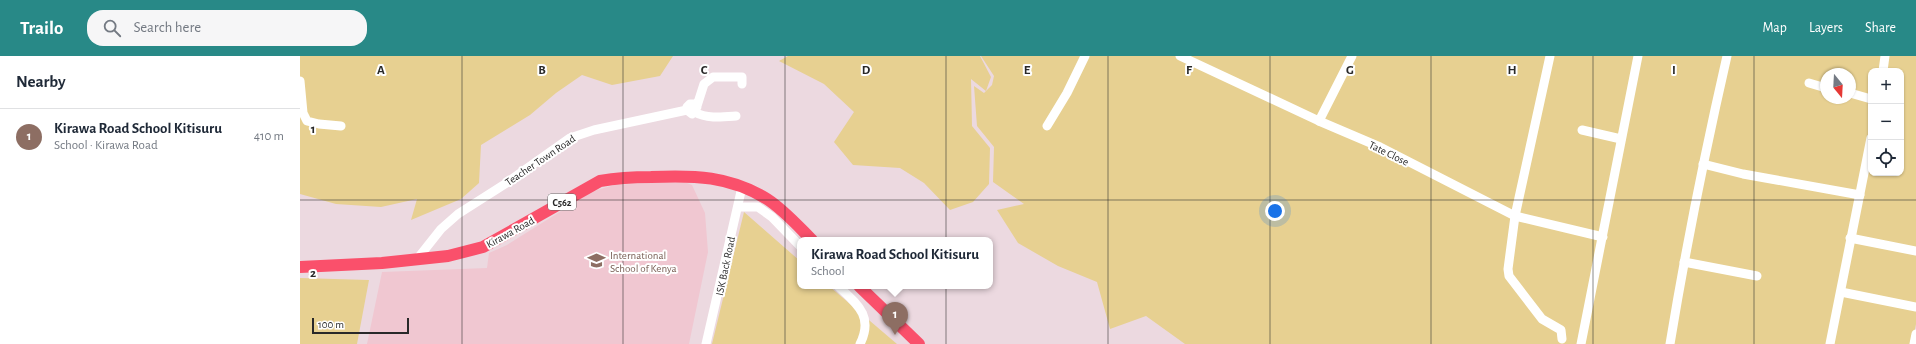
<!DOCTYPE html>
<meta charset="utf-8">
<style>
body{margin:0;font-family:"Alegreya Sans",sans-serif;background:#f6f6f7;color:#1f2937}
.controls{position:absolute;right:12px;top:12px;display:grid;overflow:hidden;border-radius:8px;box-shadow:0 1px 3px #0004}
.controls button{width:36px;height:36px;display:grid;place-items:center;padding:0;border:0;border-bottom:1px solid #e0e1e3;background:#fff;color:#1f2937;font:20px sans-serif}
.compass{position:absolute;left:1520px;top:12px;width:36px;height:36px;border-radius:50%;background:#fff;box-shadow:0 1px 3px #0004;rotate:162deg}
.scale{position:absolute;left:12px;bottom:10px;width:97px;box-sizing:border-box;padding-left:4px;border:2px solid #292929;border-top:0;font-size:11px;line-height:14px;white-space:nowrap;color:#292929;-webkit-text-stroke:3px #fff;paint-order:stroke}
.you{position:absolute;left:975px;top:155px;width:14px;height:14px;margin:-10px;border:3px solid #fff;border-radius:50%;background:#1a73e8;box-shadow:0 0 0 6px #1a73e833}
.badge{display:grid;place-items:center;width:26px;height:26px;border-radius:50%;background:#288987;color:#fff;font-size:13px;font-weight:700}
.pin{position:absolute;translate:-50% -33px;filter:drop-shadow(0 1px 2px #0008)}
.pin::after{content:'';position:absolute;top:21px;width:14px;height:12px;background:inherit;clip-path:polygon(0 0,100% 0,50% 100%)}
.popup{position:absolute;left:497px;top:181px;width:196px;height:52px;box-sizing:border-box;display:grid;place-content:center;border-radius:8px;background:#fff;filter:drop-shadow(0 1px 3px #0005);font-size:13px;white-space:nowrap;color:#747a83}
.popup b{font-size:15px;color:#1f2937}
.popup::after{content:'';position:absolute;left:50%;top:100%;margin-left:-8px;border:8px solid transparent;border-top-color:#fff}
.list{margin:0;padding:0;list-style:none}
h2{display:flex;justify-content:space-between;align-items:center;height:52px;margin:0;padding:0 16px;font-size:17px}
h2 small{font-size:13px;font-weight:400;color:#747a83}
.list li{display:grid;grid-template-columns:26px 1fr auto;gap:12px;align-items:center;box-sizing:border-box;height:56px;padding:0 16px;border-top:1px solid #e0e1e3}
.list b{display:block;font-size:15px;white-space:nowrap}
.list p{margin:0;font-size:13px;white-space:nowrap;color:#747a83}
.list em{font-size:13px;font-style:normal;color:#747a83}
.icon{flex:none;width:22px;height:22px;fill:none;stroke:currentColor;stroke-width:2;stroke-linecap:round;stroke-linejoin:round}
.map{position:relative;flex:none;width:1616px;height:288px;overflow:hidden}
header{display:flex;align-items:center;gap:24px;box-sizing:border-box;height:56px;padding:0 20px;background:#288987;color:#fff}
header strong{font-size:19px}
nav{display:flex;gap:22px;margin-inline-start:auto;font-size:14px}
.search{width:280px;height:36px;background:#f6f6f7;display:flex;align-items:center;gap:10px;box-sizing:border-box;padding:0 14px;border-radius:16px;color:#747a83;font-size:15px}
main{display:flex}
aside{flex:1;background:#fff}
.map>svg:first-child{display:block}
.education{fill:#f0c7d1}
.green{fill:#e7d091;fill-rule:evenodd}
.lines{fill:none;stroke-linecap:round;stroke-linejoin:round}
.minor{stroke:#fff;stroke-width:9}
.major{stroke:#fa506b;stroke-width:12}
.grid{fill:none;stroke:#292929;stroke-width:1;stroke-opacity:0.55}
.labels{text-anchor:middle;stroke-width:4;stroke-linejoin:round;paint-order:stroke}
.shield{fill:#fff;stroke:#696969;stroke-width:1}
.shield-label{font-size:10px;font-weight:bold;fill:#292929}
.street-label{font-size:11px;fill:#292929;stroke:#fff}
.education-label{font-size:11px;fill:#785e54;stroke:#fff;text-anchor:start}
.grid-label{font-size:13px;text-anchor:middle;font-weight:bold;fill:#292929;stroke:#fff;stroke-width:4;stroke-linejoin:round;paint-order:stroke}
</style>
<header>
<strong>Trailo</strong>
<div class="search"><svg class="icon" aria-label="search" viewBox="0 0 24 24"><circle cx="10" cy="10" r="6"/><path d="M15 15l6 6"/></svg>Search here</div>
<nav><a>Map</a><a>Layers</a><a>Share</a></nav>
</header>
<main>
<aside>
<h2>Nearby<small></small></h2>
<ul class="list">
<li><span class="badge" style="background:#8d6e63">1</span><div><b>Kirawa Road School Kitisuru</b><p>School · Kirawa Road</p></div><em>410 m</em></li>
</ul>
</aside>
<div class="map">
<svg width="1616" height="288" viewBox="0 0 1616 288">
<rect width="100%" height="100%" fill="#ecd9e0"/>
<!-- education -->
<path class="education" d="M382 125 392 129 405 157 408 196 389 288H67L82 216 187 212 189 197 207 189 293 135 315 129Z"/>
<!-- green -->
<g class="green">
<path d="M0 0H373L360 20 312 29 282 19 256 37 230 59 181 89 179 127 161 143 111 164 117 143 81 151 36 148 0 138Z"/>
<path d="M488 0H680L691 21 686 35 671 23 672 70 690 92 689 128 673 146 650 154 624 127 600 112 553 109 534 86 554 56 524 28 479 5Z"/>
<path d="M681 0H1616V268L1612 288H885L846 260 810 273 797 226 758 210 718 187 697 154 724 148 693 126 694 91 677 70 674 30 684 37 692 29 694 20ZM1571 15H1601V117H1571ZM1526 18H1550V42H1526Z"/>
<path d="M444 156 500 205V230H529L597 288H412Z"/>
<path d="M0 222 69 224 57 288H0Z"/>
</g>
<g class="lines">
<!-- minor -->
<g class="minor">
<path d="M880 0 1019 65 1080 91 1215 160 1303 181"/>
<path d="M1250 0 1215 160 1208 213 1209 220 1242 263 1261 274 1262 283"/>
<path d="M1583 15 1585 0"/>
<path d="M0 25 3 57 7 65 19 68 41 70"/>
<path d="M1509 27 1526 32"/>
<path d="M1550 37 1571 43"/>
<path d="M397 51 394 48H390L387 51V54L392 58 395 56 404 28 413 21H442V28"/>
<path d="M395 56C406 63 423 61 436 60"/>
<path d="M1019 65 1052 0"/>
<path d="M747 70 767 37 785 0"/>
<path d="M1282 74 1321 83"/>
<path d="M1403 108 1443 118 1560 139"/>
<path d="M438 151H458L472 161 500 190"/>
<path d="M1550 182 1616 195"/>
<path d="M118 202 141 173 158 158 205 128 270 82 294 74 387 54"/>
<path d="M1384 206 1457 220"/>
<path d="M538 230C557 248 574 260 560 288"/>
<path d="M1541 236 1616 251"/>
<path d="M406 288 442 131"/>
<path d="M1281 288 1338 0"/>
<path d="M1370 288C1386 191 1405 96 1427 0"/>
<path d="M1530 288 1571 82"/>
<path d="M1614 288 1616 278"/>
</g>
<!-- major -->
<g class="major">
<path d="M0 211 82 207 148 200 183 191 300 125C317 122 334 121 351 121 394 119 430 120 467 143 484 154 498 170 512 184"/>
<path d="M559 230 619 288"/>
</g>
</g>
<!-- grid -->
<path class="grid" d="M162 0V288M323 0V288M485 0V288M646 0V288M808 0V288M970 0V288M1131 0V288M1293 0V288M1454 0V288M0 144H1616"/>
<!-- icons -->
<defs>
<symbol id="school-bare" viewBox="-9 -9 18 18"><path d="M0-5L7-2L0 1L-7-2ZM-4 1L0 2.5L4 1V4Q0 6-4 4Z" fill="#8d6e63" stroke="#fff" stroke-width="2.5" paint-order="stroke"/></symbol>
</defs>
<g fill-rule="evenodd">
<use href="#school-bare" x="284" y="192" width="25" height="25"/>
</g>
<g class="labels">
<!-- shield labels -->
<rect class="shield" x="248" y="138" width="28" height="16" rx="3"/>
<g class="shield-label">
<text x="262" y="150">C562</text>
</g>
<!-- street labels -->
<g class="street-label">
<text transform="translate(1089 97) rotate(26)" y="4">Tate Close</text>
<text transform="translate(240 104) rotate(-34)" y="4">Teacher Town Road</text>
<text transform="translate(210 176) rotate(-29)" y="4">Kirawa Road</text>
<text transform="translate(425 210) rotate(-78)" y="4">ISK Back Road</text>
</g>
<!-- education labels -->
<g class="education-label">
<text x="310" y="203">International<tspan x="310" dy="13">School of Kenya</tspan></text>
</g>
</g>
<g class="grid-label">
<text x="81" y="18">A</text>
<text x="242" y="18">B</text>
<text x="404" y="18">C</text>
<text x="566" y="18">D</text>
<text x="727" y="18">E</text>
<text x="889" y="18">F</text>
<text x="1050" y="18">G</text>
<text x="1212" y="18">H</text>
<text x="1374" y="18">I</text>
<text x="13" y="77">1</text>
<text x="13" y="221">2</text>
</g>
</svg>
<div class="controls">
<button>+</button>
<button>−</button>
<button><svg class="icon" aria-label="locate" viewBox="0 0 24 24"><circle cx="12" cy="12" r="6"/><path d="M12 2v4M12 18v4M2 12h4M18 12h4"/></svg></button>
</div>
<svg class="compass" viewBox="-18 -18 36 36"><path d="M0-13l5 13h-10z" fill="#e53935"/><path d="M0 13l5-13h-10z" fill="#747a83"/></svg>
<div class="scale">100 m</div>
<div class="you"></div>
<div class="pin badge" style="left:595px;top:279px;background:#8d6e63">1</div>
<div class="popup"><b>Kirawa Road School Kitisuru</b>School</div>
</div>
</main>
